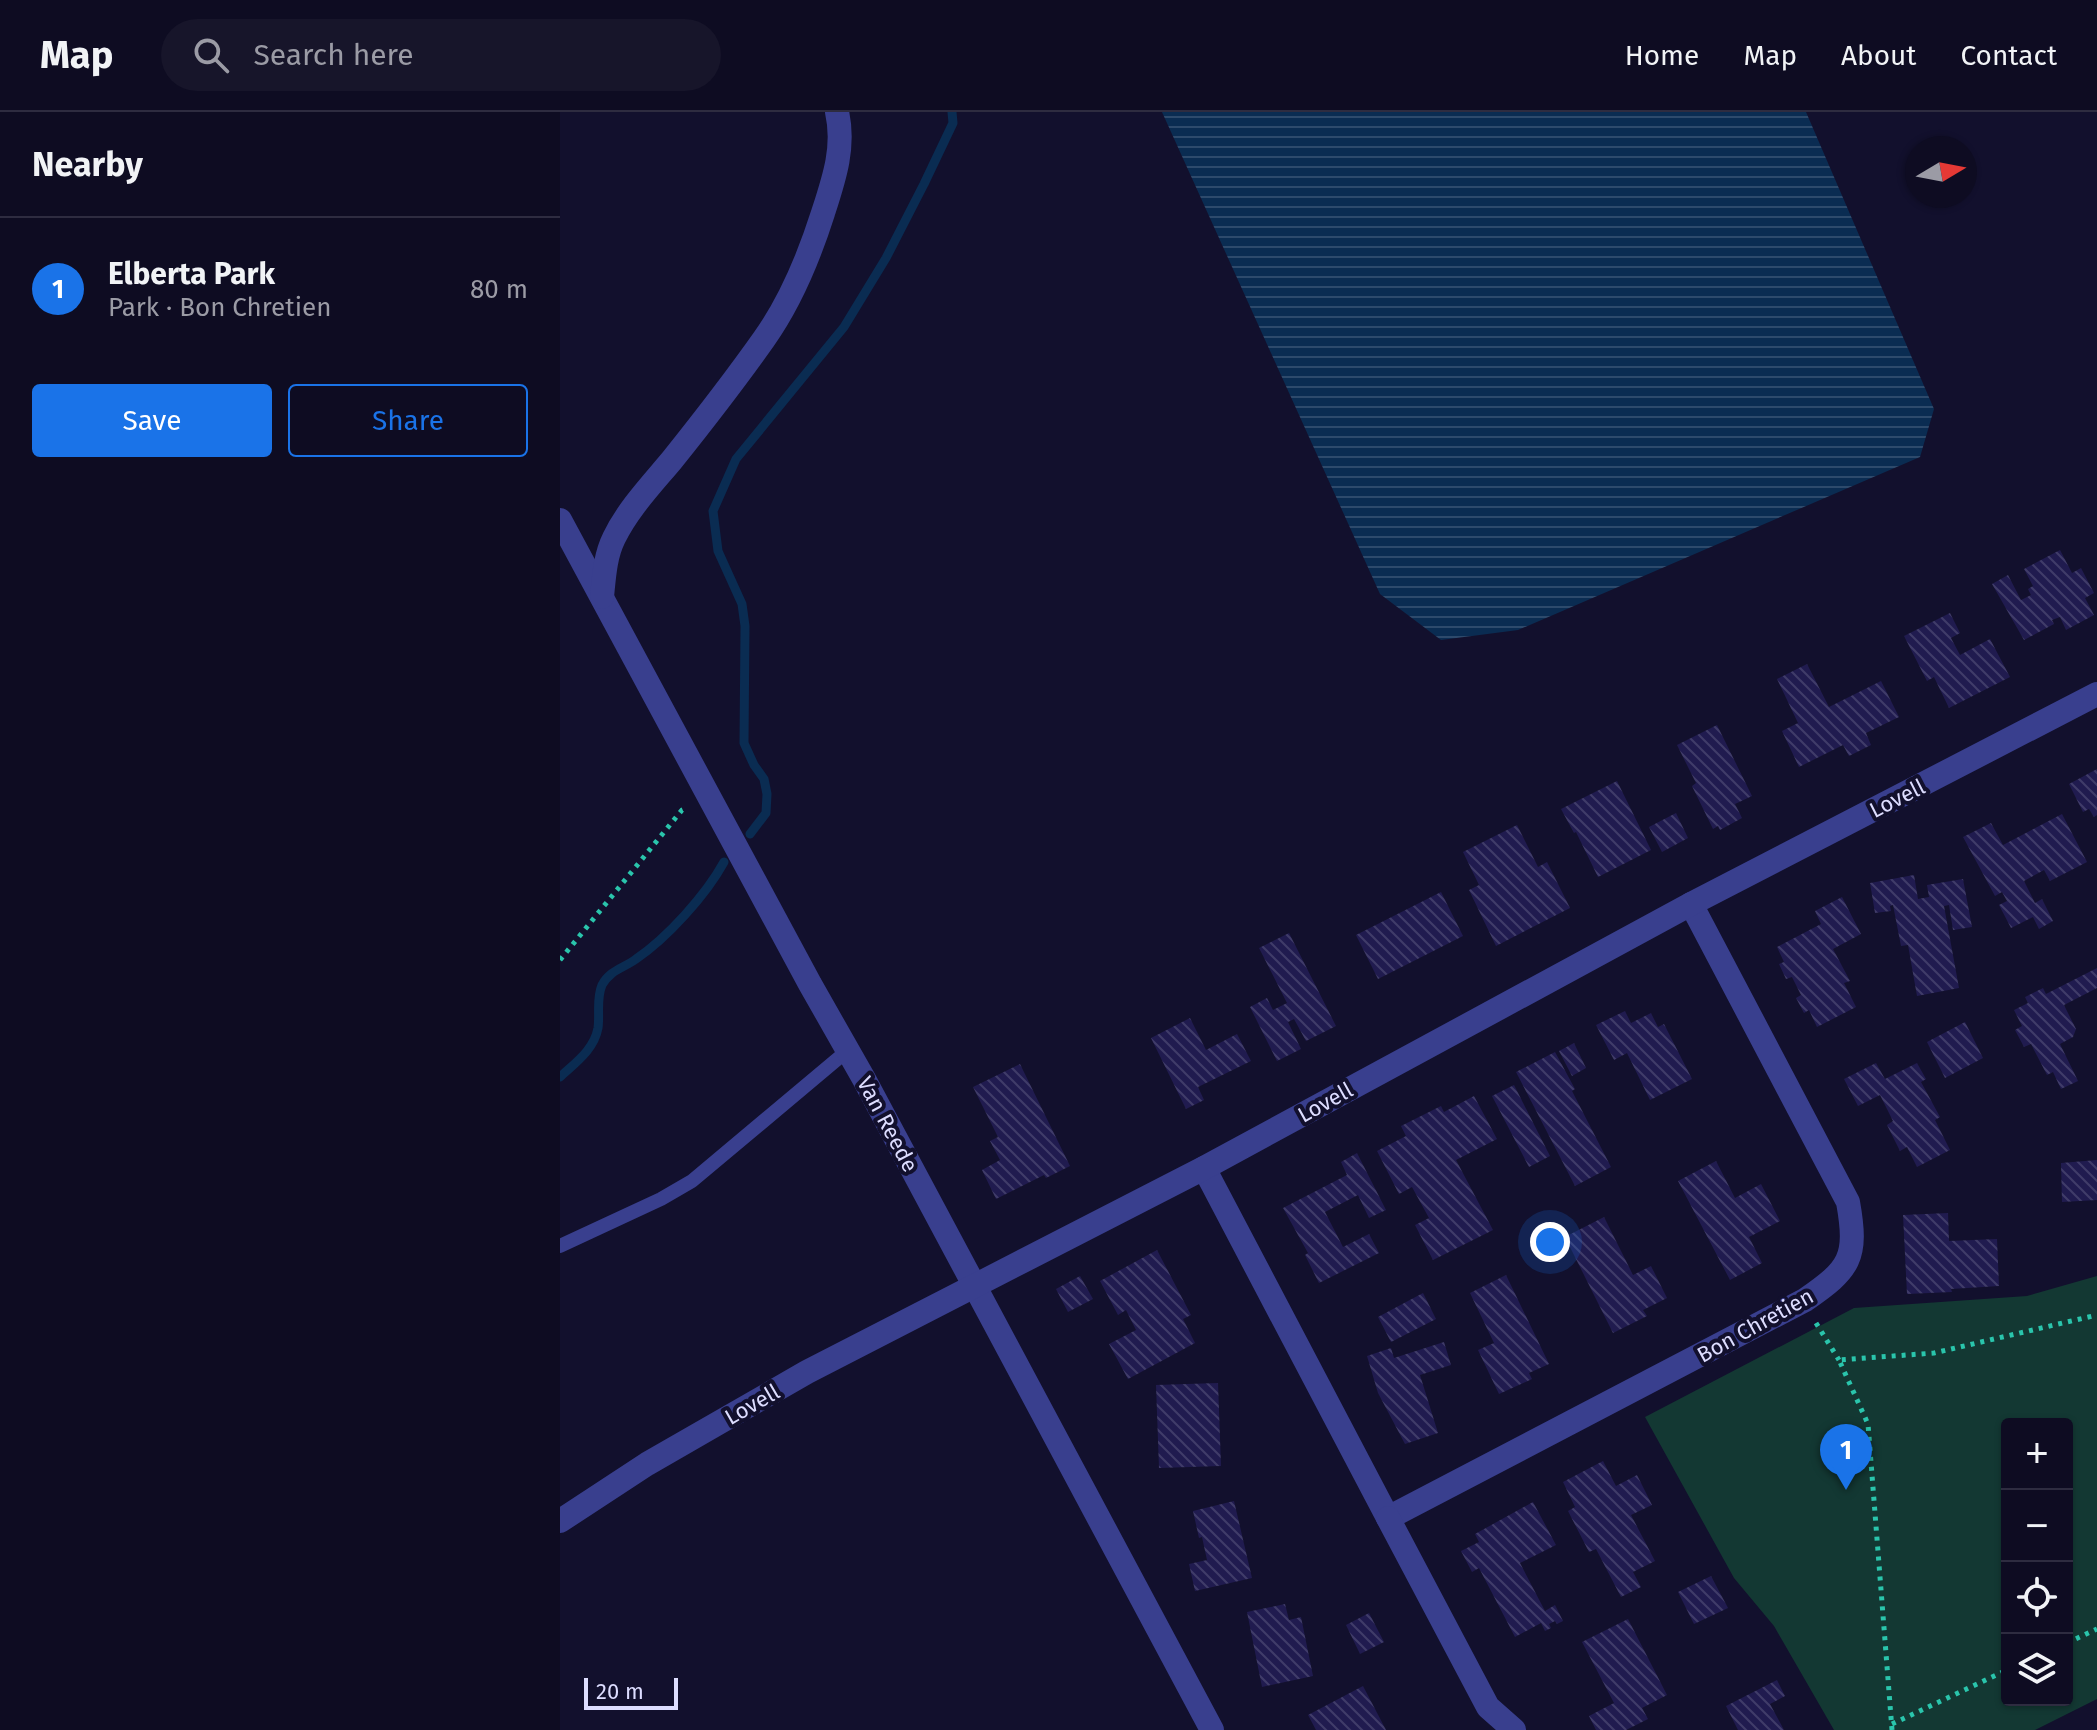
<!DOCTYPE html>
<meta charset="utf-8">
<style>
body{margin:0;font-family:"Fira Sans",sans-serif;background:#17152a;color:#f1f3f6}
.controls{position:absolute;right:24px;bottom:24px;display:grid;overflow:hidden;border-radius:8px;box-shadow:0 2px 6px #0004}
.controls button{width:72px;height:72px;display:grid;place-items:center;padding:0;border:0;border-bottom:2px solid #2e2c40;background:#0e0c22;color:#f1f3f6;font:40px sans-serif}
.compass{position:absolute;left:1345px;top:24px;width:72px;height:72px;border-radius:50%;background:#0e0c22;box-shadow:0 2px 6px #0004;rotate:80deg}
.scale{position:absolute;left:24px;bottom:20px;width:94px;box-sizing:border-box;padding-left:8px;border:4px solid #ddf;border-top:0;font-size:22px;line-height:28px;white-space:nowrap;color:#ddf;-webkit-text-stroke:6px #12102d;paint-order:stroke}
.you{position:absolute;left:990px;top:1130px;width:28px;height:28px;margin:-20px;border:6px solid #fff;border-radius:50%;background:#1a73e8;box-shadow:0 0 0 12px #1a73e833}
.badge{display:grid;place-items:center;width:52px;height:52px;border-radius:50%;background:#1a73e8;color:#fff;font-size:26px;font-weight:700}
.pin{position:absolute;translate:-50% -66px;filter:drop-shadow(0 2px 4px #0008)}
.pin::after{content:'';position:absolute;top:42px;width:28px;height:24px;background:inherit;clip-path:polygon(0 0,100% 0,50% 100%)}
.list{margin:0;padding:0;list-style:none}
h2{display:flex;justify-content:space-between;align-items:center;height:104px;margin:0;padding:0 32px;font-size:34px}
h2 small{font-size:26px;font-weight:400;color:#9b9ba5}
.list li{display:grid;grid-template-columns:52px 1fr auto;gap:24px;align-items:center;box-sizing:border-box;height:144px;padding:0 32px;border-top:2px solid #2e2c40}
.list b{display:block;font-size:30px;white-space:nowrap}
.list p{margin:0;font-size:26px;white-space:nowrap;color:#9b9ba5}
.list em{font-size:26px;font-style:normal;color:#9b9ba5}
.actions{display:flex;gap:16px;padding:24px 32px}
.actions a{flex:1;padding:18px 0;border:2px solid #1a73e8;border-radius:8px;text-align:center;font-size:28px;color:#1a73e8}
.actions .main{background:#1a73e8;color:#fff}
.icon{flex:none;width:44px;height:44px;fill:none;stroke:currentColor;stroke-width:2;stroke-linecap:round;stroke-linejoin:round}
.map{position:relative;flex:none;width:1537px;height:1618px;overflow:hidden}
header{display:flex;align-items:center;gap:48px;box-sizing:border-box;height:112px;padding:0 40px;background:#0e0c22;border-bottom:2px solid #2e2c40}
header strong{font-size:38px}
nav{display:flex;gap:44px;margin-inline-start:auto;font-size:28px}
.search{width:560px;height:72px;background:#17152a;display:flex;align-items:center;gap:20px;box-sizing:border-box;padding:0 28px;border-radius:44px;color:#9b9ba5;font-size:30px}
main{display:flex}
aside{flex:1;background:#0e0c22}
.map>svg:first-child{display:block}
.park{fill:#133833;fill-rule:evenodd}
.water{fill:url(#water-rules)}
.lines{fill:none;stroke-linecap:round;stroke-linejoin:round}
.stream{stroke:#0a2c52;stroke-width:9}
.building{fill:url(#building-back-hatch)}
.path{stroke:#2ac5ac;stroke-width:5;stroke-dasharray:4 6;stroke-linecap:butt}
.lane{stroke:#393f8e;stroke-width:14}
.street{stroke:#393f8e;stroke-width:24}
.labels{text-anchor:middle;stroke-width:8;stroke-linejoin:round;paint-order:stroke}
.street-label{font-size:22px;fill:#ddf;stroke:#12102d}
</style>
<header>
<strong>Map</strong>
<div class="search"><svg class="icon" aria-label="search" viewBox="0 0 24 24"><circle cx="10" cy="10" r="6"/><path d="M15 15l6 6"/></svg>Search here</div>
<nav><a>Home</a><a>Map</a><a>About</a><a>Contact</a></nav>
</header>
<main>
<aside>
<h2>Nearby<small></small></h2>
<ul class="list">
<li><span class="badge">1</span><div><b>Elberta Park</b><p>Park · Bon Chretien</p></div><em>80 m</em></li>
</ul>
<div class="actions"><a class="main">Save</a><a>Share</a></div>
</aside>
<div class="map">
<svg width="1537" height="1618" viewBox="0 0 1537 1618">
<defs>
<pattern id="water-rules" width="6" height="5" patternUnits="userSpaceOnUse" patternTransform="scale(2)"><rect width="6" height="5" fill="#0a2c52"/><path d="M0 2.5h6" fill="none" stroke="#2d4a6c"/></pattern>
<pattern id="building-back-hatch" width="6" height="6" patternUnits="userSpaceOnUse" patternTransform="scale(2)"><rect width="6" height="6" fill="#201b4f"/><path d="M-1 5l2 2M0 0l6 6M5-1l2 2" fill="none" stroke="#403c69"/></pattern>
</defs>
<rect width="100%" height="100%" fill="#12102d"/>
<!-- park -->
<path class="park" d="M1537 1164V1587L1475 1618H1274L1214 1514 1174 1466 1085 1305 1294 1196 1467 1184ZM1447 1312H1507V1588H1447Z"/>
<!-- water -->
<path class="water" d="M602 0H1246L1374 297 1360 345 958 518 881 528 820 482Z"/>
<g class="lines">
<!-- stream -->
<g class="stream">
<path d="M190 722 206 701 207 682 204 667 194 653 184 631 185 514 182 492 158 439 153 399 176 347 284 215 326 146 364 72 393 11 392 0"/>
<path d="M0 965C15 951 34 938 38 916 40 902 36 887 42 873 50 858 64 856 76 847 107 826 146 783 164 750"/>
</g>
</g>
<!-- building -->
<g class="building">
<path d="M1500 438 1512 461 1521 456 1534 481 1525 486 1534 503 1506 518 1500 505 1492 508 1494 512 1464 528 1432 472 1448 463 1461 488 1471 483 1468 477 1473 474 1464 457Z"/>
<path d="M1390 501 1400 521 1391 526 1400 543 1430 527 1450 565 1389 596 1374 565 1367 569 1344 524Z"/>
<path d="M1247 552 1269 595 1321 569 1339 605 1306 621 1311 633 1289 644 1283 633 1239 655 1222 619 1238 611 1217 567Z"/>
<path d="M1157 613 1192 684 1175 692 1182 706 1160 718 1158 714 1153 717 1132 674 1136 671 1117 633Z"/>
<path d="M1537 657V703L1534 705 1529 697 1523 700 1509 672Z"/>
<path d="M1057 669 1091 738 1038 765 1016 720 1014 721 1001 697Z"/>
<path d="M1116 701 1128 726 1102 740 1089 715Z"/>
<path d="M1502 702 1527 750 1490 769 1484 758 1464 769 1475 791 1482 787 1493 809 1479 817 1473 805 1451 816 1439 793 1447 789 1442 780 1435 784 1403 725 1431 711 1443 733Z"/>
<path d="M957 713 978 755 987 750 1010 796 936 834 909 778 919 773 903 740Z"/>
<path d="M1354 763 1358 787 1369 785 1367 773 1403 767 1412 815 1393 818 1389 793 1384 794 1399 876 1357 884 1348 833 1341 834 1333 793 1330 794 1331 799 1315 801 1310 771Z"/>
<path d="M881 780 903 824 818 867 796 823Z"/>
<path d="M1282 785 1301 822 1273 837 1290 869 1284 871 1296 895 1257 915 1249 898 1244 901 1236 886 1241 883 1232 865 1226 867 1219 852 1224 850 1217 835 1261 812 1255 799Z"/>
<path d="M729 821 776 914 746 929 734 907 728 910 741 937 717 949 690 895 707 886 713 898 727 891 699 836Z"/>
<path d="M1537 856V876L1504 893 1516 917 1513 925 1500 932 1518 969 1501 977 1493 960 1487 963 1471 932 1464 935 1455 918 1462 914 1454 898 1468 891 1465 885 1483 876 1486 882Z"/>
<path d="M1065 899 1071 911 1091 901 1098 915 1104 912 1132 967 1090 988 1067 941 1054 948 1036 913Z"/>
<path d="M630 906 646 938 677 922 691 949 638 975 644 988 626 997 591 926Z"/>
<path d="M1405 910 1423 946 1385 966 1367 930Z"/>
<path d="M1014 931 1026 956 1012 964 999 939Z"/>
<path d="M995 940 1015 977 1012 979 1051 1055 1015 1074 956 960Z"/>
<path d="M1316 951 1325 967 1357 951 1366 967 1361 970 1380 1005 1375 1008 1390 1038 1357 1055 1347 1035 1340 1039 1327 1013 1333 1009 1320 983 1298 994 1284 967Z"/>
<path d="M460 952 510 1054 486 1066 484 1063 436 1087 422 1058 440 1048 430 1029 438 1025 413 975Z"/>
<path d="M954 973 990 1044 969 1055 932 984Z"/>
<path d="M914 984 937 1027 896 1048 933 1118 873 1148 855 1113 869 1106 852 1075 839 1082 817 1039 846 1024 841 1014 881 994 884 1000Z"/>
<path d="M797 1041 826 1098 809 1106 798 1083 765 1100 783 1135 809 1122 819 1141 759 1171 745 1143 748 1141 723 1096 787 1063 781 1050Z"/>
<path d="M1537 1048V1088L1502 1090 1501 1051Z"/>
<path d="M1156 1049 1175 1086 1201 1072 1220 1109 1189 1125 1202 1151 1170 1168 1118 1069Z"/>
<path d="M1388 1101 1389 1129 1437 1127 1439 1174 1391 1177 1392 1180 1347 1182 1343 1103Z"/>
<path d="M1044 1105 1073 1163 1091 1154 1107 1186 1083 1198 1087 1204 1053 1221 1005 1125Z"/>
<path d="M597 1138 631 1203 623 1207 635 1231 568 1267 549 1232 576 1218 566 1198 558 1203 540 1169Z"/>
<path d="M946 1163 989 1252 969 1261 972 1267 939 1282 918 1238 934 1231 910 1181Z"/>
<path d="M520 1164 533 1187 508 1200 496 1177Z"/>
<path d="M863 1181 876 1207 831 1230 818 1205Z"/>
<path d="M884 1230 891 1253 860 1263 878 1321 845 1332 818 1281 807 1244 831 1236 834 1246Z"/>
<path d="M658 1271 661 1354 599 1356 596 1273Z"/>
<path d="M1043 1349 1056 1374 1077 1363 1092 1393 1071 1403 1095 1449 1073 1460 1081 1475 1061 1485 1036 1437 1029 1440 1008 1399 1015 1395 1003 1370Z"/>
<path d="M674 1389 692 1466 635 1479 629 1452 647 1448 642 1425 639 1426 633 1399Z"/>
<path d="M973 1390 996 1433 960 1451 985 1499 995 1493 1003 1509 997 1512 995 1509 989 1512 991 1516 985 1519 981 1511 955 1525 919 1456 912 1460 901 1439 919 1430 915 1422Z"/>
<path d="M1151 1464 1168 1496 1134 1512 1118 1480Z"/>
<path d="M725 1492 729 1508 741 1505 753 1564 702 1575 687 1500Z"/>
<path d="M809 1501 824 1530 800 1542 786 1513Z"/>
<path d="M1068 1507 1107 1583 1082 1596 1088 1607 1066 1618H1036L1029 1604 1054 1591 1022 1530Z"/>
<path d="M1217 1568 1225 1584 1210 1592 1224 1618H1178L1166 1594Z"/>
<path d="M803 1574 826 1618H756L748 1603Z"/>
</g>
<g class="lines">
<!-- path -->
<g class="path">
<path d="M0 848 122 698 127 696"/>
<path d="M1256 1211 1279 1248"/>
<path d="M1507 1531 1537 1517"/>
<path d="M1332 1612 1447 1558"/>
<path d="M1332 1618 1308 1312 1279 1248 1374 1241 1537 1203"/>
</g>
<!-- lane -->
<path class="lane" d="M0 1134 101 1087 132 1069 287 939"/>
<!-- street -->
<g class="street">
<path d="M0 408 250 872 304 967 652 1618"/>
<path d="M42 485C44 465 45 444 54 426 68 397 92 372 112 348 144 308 175 268 204 227 231 189 249 145 263 101 274 67 285 35 277 0"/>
<path d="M644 1056 828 1406 1245 1188C1290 1157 1298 1146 1288 1090L1131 792"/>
<path d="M828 1406 928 1595 954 1618"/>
<path d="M0 1409 87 1352 247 1260 644 1056 1131 792 1537 582"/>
</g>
</g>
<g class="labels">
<!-- street labels -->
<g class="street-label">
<text transform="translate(1337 686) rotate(-27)" y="8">Lovell</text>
<text transform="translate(765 990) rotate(-29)" y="8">Lovell</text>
<text transform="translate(328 1012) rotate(62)" y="8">Van Reede</text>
<text transform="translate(1195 1213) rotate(-29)" y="8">Bon Chretien</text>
<text transform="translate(192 1292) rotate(-30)" y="8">Lovell</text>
</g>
</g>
</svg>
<div class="controls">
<button>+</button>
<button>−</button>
<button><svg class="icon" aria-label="locate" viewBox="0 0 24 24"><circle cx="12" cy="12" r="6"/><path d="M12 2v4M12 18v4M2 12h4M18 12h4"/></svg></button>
<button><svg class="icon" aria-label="layers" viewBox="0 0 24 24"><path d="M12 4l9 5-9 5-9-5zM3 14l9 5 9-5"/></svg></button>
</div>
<svg class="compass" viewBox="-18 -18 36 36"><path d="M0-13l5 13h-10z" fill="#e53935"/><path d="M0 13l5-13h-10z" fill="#9b9ba5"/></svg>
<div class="scale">20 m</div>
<div class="you"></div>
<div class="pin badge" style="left:1286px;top:1378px">1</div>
</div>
</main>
